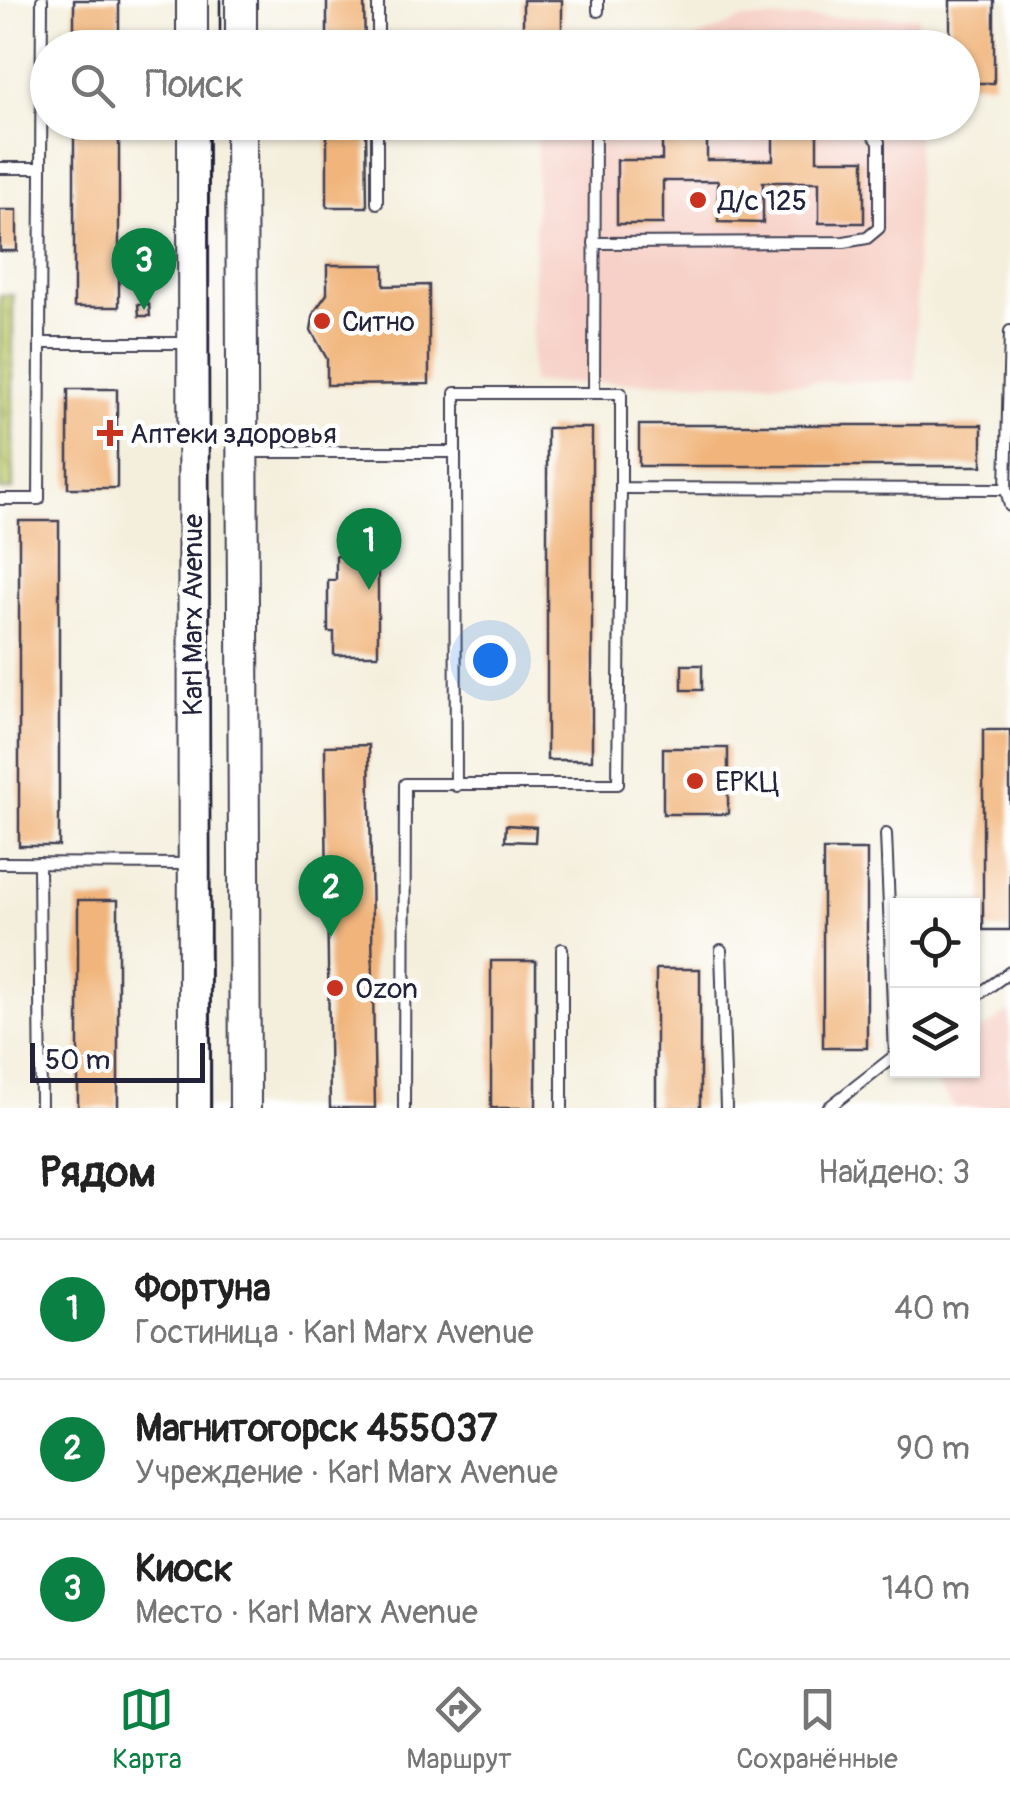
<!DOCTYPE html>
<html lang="ru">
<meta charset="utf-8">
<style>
body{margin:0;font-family:Pangolin,sans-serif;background:#f2f2f2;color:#222}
.controls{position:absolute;right:30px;bottom:30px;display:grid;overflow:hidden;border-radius:0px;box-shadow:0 2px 8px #0004}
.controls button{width:90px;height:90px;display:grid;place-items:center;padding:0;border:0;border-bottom:2px solid #e0e0e0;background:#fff;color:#222;font:50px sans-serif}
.scale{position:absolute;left:30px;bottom:25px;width:175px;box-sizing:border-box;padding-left:10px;border:5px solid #22223b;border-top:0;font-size:28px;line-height:35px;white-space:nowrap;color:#22223b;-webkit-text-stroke:8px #fff;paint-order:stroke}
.you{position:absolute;left:490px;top:660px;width:35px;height:35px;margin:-25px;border:8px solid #fff;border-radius:50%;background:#1a73e8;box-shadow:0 0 0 15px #1a73e833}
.badge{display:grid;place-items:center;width:65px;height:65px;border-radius:50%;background:#0b8043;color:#fff;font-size:32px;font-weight:700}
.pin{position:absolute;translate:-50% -82px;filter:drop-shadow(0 2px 5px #0008)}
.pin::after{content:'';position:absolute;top:52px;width:35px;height:30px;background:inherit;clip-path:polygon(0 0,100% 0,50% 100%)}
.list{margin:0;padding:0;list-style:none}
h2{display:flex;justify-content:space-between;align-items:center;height:130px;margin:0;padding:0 40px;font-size:42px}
h2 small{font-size:32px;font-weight:400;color:#767676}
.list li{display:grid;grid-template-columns:65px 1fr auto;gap:30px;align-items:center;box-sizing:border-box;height:140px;padding:0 40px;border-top:2px solid #e0e0e0}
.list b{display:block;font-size:38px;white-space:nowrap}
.list p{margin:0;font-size:32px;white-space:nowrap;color:#767676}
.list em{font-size:32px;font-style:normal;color:#767676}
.icon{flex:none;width:55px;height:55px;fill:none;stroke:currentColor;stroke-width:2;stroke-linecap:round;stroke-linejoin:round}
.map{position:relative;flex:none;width:1010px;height:1108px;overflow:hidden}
.search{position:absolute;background:#fff;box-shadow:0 2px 8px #0004;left:30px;right:30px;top:30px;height:110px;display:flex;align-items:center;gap:25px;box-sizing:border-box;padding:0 35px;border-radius:55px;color:#767676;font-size:38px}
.sheet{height:550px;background:#fff}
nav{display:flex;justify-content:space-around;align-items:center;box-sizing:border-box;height:140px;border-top:2px solid #e0e0e0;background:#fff;font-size:28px;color:#767676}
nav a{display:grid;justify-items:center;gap:5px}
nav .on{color:#0b8043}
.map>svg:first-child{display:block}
.built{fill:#f7d1c8}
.park{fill:url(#park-tufts);stroke:#6e7452;stroke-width:2.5}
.building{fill:#f1b57b}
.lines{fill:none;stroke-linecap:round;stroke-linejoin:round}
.lane-casing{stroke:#424153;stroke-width:14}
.secondary-casing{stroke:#424153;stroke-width:34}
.lane{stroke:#fff;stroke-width:10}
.secondary{stroke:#fff;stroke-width:30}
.tram{stroke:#22223b;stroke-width:2.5}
.poi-dot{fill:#c8321e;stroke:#fff;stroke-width:4}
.labels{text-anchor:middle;stroke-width:9;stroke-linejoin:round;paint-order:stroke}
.poi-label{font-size:28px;fill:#22223b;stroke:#fff;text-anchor:start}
.street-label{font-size:28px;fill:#22223b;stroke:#fff}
</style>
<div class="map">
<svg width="1010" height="1108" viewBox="0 0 1010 1108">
<defs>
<pattern id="park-tufts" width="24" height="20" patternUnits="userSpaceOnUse" patternTransform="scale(2.5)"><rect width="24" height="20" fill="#bac769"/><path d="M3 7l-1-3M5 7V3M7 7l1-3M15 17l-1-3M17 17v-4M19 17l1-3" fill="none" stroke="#a0ab5c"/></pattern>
</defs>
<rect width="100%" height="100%" fill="#fff"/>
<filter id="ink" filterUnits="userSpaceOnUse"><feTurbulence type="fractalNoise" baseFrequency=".01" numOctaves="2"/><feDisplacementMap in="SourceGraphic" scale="20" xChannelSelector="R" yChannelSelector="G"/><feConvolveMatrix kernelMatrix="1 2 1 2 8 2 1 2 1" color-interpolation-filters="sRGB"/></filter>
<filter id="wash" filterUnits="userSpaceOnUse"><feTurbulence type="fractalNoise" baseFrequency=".0048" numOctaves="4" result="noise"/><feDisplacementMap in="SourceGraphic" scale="40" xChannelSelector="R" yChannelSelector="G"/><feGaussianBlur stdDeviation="2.25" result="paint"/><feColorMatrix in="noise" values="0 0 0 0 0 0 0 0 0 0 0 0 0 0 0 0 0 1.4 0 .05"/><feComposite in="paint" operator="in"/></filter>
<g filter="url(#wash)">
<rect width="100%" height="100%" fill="#f4efdd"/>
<!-- built -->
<g class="built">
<path d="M918 16 917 47H677L742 19Z"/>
<path d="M538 123H917L916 381 531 383Z"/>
<path d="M1010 1011V1108H955L928 1071 972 1070 973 1036Z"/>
</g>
<!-- park -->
<rect class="park" x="0" y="295" width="13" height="195"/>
<g id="blocks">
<!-- building -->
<g class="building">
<rect x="74" y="0" width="45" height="48"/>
<path d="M327 0H364L365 48H327Z"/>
<rect x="523" y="0" width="39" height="35"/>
<path d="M950 0H994V83H962V48H950Z"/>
<rect x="74" y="122" width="45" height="185"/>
<path d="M327 122H366L367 207H327Z"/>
<path d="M662 122H707V160H773V122H817V160H864V223H819V182H763V223L718 222V181H663V224H617V160H662Z"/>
<rect x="0" y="210" width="17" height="41"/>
<path d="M327 265H384V286L429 285V384L327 385V359L311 330 314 312 327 294Z"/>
<path d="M138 304H149L150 316H139Z"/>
<rect x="68" y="389" width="49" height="99"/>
<rect x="639" y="425" width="343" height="41"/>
<rect x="547" y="428" width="45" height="332"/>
<rect x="19" y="521" width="40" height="325"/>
<path d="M336 556H378V655H334V632H328V580H336Z"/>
<rect x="682" y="665" width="20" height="25"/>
<rect x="983" y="730" width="27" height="200"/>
<path d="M369 745 375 1108H330L325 746Z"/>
<rect x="663" y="748" width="65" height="66"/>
<path d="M506 825 536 827 535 842 505 841Z"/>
<rect x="823" y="850" width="44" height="198"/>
<rect x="78" y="900" width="40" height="208"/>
<rect x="491" y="961" width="45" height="147"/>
<rect x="656" y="969" width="44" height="139"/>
</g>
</g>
</g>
<g filter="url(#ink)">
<use href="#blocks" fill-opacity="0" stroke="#424153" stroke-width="2.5"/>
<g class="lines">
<defs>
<g id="lane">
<path d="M42 0 40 343H191"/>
<path d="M598 0V11"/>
<path d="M378 48V0"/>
<path d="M0 168H41"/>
<path d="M377 203V122"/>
<path d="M594 243 844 242 867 238 879 228V142L862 122"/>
<path d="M594 393 595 122"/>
<path d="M245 452H455V393H621V488L1006 489 1010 331"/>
<path d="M455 452 456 786"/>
<path d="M1006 489 1010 506"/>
<path d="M0 499H39L40 343"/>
<path d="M886 834 895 1055"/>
<path d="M0 863 191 864"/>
<path d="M39 863 41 1108"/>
<path d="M562 949V1108"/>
<path d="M721 950 726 1108"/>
<path d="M972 999 1010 972"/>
<path d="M404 1108 405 784H618L621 488"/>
<path d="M828 1108 897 1054"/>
</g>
<g id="secondary">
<path d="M192 0V48"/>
<path d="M241 0V48"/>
<path d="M193 122 194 1108"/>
<path d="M241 122 245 1108"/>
</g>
</defs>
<!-- lane casing -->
<use href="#lane" class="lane-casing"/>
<!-- secondary casing -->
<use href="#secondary" class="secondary-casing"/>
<!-- lane -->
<use href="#lane" class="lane"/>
<!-- secondary -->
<use href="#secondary" class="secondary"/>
<!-- tram -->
<g class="tram">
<path d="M220 48V0"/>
<path d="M208 122 211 1108"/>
</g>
</g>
</g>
<!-- markers -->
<g class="poi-dot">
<circle cx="698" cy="200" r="10"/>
<circle cx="322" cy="321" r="10"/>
<path d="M105 418h10v10h10v10h-10v10h-10v-10h-10v-10h10z"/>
<circle cx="695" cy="781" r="10"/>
<circle cx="335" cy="988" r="10"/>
</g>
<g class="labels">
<!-- poi labels -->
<g class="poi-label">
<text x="718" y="210">Д/с 125</text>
<text x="342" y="331">Ситно</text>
<text x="130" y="443">Аптеки здоровья</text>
<text x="715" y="791">ЕРКЦ</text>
<text x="355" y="998">Ozon</text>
</g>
<!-- street labels -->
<g class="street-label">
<text transform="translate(192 615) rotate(-90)" y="10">Karl Marx Avenue</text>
</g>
</g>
</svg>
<div class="controls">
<button><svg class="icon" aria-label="locate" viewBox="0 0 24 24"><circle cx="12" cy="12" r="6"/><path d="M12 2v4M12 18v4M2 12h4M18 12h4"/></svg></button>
<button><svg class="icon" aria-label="layers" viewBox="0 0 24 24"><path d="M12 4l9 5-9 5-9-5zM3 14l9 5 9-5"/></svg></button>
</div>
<div class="scale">50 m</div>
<div class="you"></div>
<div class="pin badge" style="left:369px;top:590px">1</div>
<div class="pin badge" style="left:331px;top:937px">2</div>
<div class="pin badge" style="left:144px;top:310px">3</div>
<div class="search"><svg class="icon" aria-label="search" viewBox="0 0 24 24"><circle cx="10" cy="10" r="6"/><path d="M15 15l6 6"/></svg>Поиск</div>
</div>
<section class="sheet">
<h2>Рядом<small>Найдено: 3</small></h2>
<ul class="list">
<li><span class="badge">1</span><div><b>Фортуна</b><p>Гостиница · Karl Marx Avenue</p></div><em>40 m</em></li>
<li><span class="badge">2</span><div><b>Магнитогорск 455037</b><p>Учреждение · Karl Marx Avenue</p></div><em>90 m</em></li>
<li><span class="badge">3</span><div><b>Киоск</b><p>Место · Karl Marx Avenue</p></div><em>140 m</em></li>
</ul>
</section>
<nav>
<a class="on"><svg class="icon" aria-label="map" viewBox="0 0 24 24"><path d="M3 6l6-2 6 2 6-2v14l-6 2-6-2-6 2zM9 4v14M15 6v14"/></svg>Карта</a>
<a><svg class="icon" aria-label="directions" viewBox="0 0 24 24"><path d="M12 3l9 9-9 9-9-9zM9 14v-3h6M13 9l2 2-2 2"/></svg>Маршрут</a>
<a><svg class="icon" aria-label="saved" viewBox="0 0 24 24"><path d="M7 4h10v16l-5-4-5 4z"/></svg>Сохранённые</a>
</nav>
